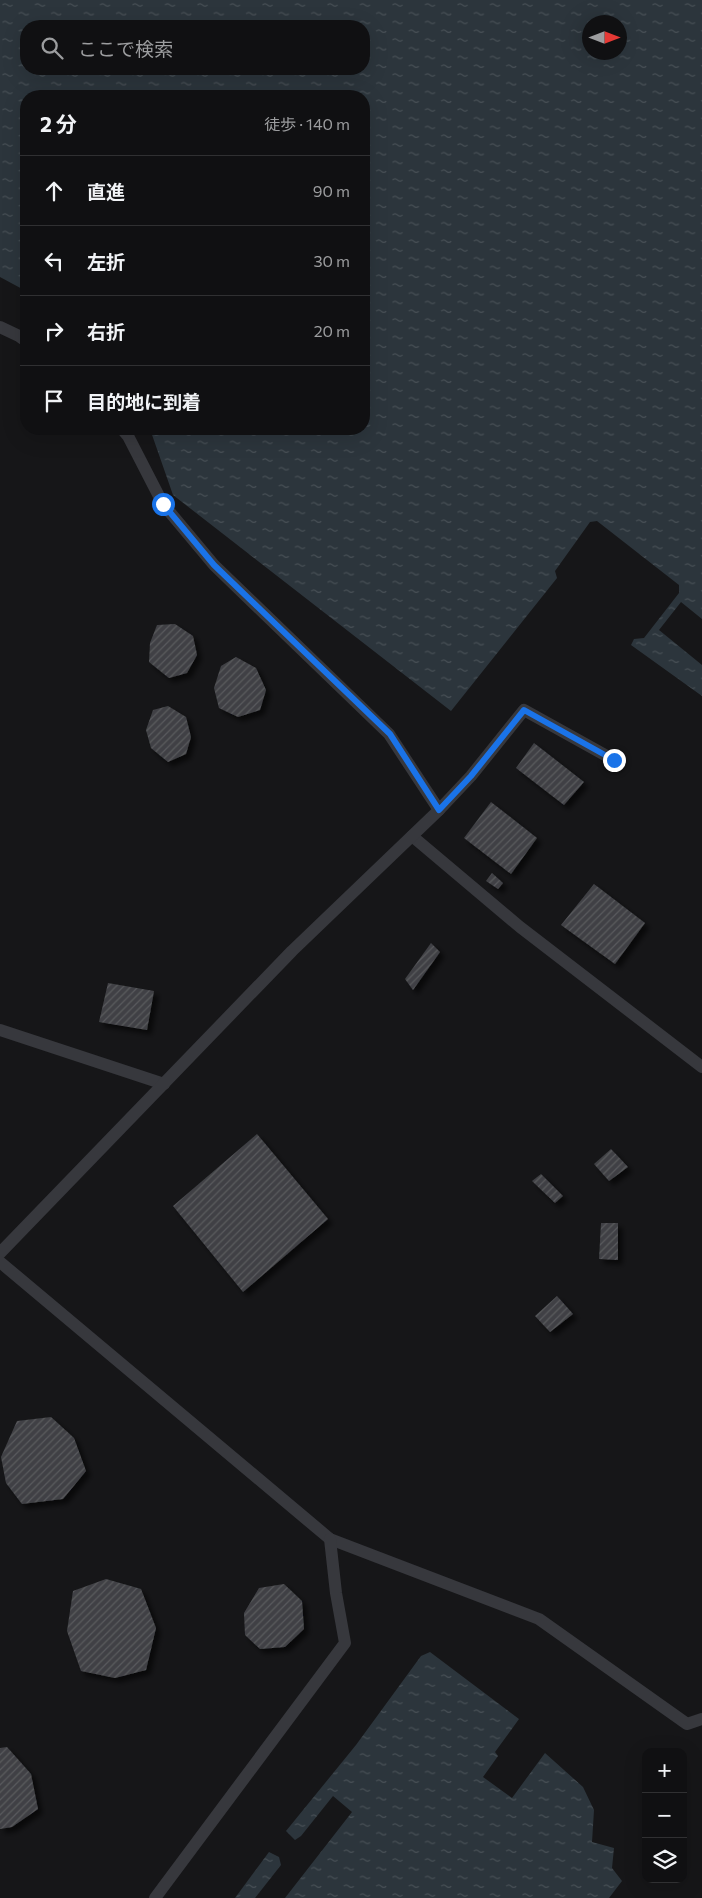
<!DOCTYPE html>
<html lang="ja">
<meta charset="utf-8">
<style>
body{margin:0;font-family:Commissioner,"Noto Sans JP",sans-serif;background:#19191b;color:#f1f3f6}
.controls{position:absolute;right:15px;bottom:15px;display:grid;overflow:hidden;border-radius:10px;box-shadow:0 5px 20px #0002}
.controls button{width:45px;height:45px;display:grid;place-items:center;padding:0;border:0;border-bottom:1px solid #303032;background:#101012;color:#f1f3f6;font:25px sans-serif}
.compass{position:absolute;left:582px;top:15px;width:45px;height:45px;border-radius:50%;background:#101012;box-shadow:0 5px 20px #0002;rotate:90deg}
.stop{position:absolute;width:15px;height:15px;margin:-11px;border:4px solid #1a73e8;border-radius:50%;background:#fff}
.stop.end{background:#1a73e8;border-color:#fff;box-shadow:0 1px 5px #0008}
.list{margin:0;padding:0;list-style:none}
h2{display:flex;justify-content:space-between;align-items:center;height:65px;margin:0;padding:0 20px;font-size:21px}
h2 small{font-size:16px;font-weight:400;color:#9c9d9f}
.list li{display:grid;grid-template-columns:32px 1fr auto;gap:15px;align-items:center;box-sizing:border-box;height:70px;padding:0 20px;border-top:1px solid #303032}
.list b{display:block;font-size:19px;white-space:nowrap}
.list em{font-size:16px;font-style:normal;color:#9c9d9f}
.icon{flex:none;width:28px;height:28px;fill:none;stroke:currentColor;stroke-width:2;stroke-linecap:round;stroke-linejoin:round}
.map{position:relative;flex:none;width:702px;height:1898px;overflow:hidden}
.search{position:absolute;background:#101012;box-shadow:0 5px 20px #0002;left:20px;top:20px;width:350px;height:55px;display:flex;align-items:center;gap:12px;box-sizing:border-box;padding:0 18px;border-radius:20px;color:#9c9d9f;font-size:19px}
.panel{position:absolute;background:#101012;box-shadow:0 5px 20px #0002;left:20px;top:90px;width:350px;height:345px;border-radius:20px}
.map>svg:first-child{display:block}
.water{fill:url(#water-ripples);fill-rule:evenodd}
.building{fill:url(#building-hatch);filter:url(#shadow)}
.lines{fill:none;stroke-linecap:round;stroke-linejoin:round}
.service{stroke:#37383d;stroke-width:12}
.route{stroke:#1a73e8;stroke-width:6}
</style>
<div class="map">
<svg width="702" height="1898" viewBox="0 0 702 1898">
<defs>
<pattern id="water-ripples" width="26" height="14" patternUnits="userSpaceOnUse" patternTransform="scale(1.25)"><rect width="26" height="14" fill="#2c353c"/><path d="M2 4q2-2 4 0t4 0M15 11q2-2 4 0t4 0" fill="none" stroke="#485056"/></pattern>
<pattern id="building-hatch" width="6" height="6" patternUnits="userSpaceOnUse" patternTransform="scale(1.25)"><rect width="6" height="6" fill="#404145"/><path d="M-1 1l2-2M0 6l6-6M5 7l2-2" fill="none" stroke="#595a5e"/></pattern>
<filter id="shadow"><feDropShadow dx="4.5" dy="4.5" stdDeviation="2.5" flood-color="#0009"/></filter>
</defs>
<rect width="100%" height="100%" fill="#161618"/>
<!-- water -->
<g class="water">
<path d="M0 0H702V619L681 602 659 630 702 665V696L631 645 634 639 644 638 679 593V585L597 521 590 522 555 571 557 578 451 711 173 495 150 429H364V96H26V291L0 277ZM590 22H620V52H590ZM26 26H364V69H26Z"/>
<path d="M430 1652 519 1719 495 1752 498 1756 483 1777 512 1798 545 1753 583 1787 594 1810 592 1842 614 1848 612 1868 622 1881 609 1898H285L352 1812 333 1796 301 1836 295 1840 286 1831 356 1745 421 1656Z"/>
<path d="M269 1852 279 1857 281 1865 255 1898H235Z"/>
</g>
<!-- building -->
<g class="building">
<path d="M175 624 193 636 197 655 187 673 169 678 149 662 150 643 157 625Z"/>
<path d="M236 657 256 668 266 690 260 710 238 717 219 708 214 688 221 666Z"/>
<path d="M168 706 186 717 191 737 186 754 168 762 151 748 146 730 153 710Z"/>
<path d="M534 743 584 782 564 805 516 768Z"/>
<path d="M491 802 537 838 511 874 464 838Z"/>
<path d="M492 873 503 883 498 889 486 881Z"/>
<path d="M594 884 645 923 615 964 561 925Z"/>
<path d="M431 943 440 952 413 990 405 979Z"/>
<path d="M108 983 154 991 147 1030 99 1022Z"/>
<path d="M257 1134 328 1219 243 1292 173 1206Z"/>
<path d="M611 1149 628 1167 609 1181 594 1164Z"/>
<path d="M541 1174 563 1196 555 1203 532 1181Z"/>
<path d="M601 1223H618V1260L599 1259Z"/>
<path d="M557 1296 573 1314 550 1332 535 1316Z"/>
<path d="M51 1417 74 1438 86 1471 63 1499 22 1504 6 1483 1 1457 17 1421Z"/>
<path d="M106 1579 141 1589 156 1628 146 1670 115 1678 81 1671 67 1631 73 1591Z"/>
<path d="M284 1584 302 1601 304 1629 285 1647 260 1649 245 1635 244 1613 259 1588Z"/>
<path d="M7 1747 31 1774 38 1809 12 1827 0 1829V1748Z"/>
</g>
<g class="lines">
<!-- service -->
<g class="service">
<path d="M0 327 19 336 26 341"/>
<path d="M439 810 471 776 524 710 614 760"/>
<path d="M412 836 520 927 702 1067"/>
<path d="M0 1030 164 1084"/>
<path d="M0 1253 292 951 439 810 389 734 214 565 163 504 128 436 122 429"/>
<path d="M0 1262 330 1539 539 1619 687 1724 702 1719"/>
<path d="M155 1898 345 1643 336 1593 330 1539"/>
</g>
</g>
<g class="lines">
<!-- route -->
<path class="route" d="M163 504 214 565 390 734 439 810 471 776 524 710 614 760"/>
</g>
</svg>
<div class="controls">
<button>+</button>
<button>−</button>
<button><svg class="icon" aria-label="layers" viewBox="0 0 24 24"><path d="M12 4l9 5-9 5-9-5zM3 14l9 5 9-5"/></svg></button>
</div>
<svg class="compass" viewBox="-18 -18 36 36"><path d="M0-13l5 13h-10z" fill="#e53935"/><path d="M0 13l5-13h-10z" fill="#9c9d9f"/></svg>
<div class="stop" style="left:163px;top:504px"></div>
<div class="stop end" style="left:614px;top:760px"></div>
<div class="search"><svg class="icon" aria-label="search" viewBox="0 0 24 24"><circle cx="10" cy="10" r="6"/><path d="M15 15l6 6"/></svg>ここで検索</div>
<section class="panel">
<h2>2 分<small>徒歩 · 140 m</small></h2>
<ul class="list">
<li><svg class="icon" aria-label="ahead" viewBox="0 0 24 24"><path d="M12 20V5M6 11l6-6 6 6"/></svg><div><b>直進</b></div><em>90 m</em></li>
<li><svg class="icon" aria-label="left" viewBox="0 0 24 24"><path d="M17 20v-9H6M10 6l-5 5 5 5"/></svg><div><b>左折</b></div><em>30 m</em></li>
<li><svg class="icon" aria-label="right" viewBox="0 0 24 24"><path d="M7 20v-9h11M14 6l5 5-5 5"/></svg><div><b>右折</b></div><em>20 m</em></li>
<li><svg class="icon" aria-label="arrive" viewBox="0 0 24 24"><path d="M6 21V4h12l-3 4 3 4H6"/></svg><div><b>目的地に到着</b></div></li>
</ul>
</section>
</div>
